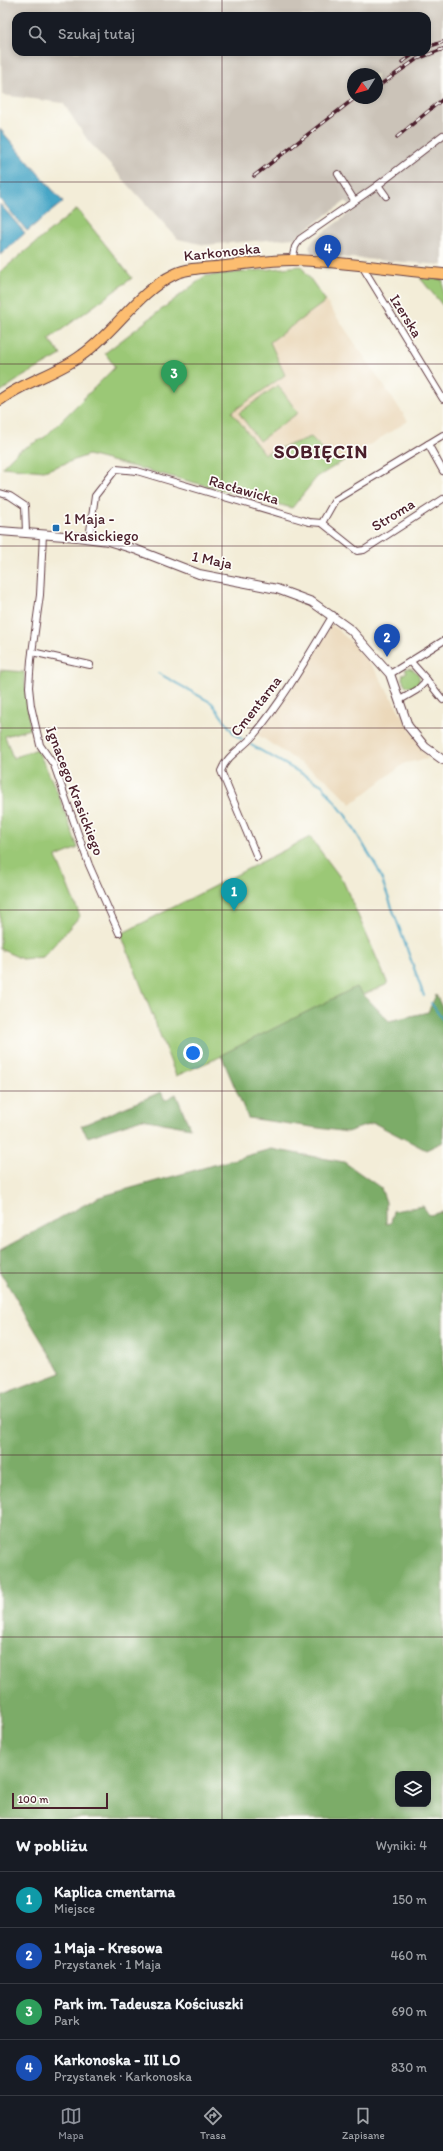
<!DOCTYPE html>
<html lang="pl">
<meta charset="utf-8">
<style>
body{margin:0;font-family:Itim,sans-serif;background:#242831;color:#f1f3f6}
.controls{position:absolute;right:12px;bottom:12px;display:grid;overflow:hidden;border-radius:8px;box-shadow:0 2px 6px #0003}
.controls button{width:36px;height:36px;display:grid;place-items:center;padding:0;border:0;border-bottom:1px solid #363941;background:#171b24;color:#f1f3f6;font:20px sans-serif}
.compass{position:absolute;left:347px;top:68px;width:36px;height:36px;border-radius:50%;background:#171b24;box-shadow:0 2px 6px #0003;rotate:233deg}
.scale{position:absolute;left:12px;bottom:10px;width:96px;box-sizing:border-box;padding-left:4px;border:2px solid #4a1f2b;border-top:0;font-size:11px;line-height:14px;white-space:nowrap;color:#4a1f2b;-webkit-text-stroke:3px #fdfcf7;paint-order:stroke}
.you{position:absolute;left:193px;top:1053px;width:14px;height:14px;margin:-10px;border:3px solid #fff;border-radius:50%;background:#1a73e8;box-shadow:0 0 0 6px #1a73e833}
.badge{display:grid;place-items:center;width:26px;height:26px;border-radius:50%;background:#8c9099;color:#fff;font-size:13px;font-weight:700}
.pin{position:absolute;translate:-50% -33px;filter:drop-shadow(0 1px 2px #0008)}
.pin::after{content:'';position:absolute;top:21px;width:14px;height:12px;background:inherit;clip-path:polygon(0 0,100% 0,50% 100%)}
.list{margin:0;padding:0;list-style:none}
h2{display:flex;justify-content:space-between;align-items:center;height:52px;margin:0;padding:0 16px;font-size:17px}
h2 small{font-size:13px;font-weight:400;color:#9ea1a6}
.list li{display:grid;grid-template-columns:26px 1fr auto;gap:12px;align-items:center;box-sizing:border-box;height:56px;padding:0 16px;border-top:1px solid #363941}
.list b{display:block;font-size:15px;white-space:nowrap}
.list p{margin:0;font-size:13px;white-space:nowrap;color:#9ea1a6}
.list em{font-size:13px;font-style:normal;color:#9ea1a6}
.icon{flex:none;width:22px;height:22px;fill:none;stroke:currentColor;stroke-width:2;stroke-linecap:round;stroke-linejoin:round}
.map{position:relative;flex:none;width:443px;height:1819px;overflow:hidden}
.search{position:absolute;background:#171b24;box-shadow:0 2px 6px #0003;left:12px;right:12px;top:12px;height:44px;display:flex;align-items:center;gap:10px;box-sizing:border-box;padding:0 14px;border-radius:12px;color:#9ea1a6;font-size:15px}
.sheet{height:276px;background:#171b24}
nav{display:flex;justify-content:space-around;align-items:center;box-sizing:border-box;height:56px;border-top:1px solid #363941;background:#171b24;font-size:11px;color:#9ea1a6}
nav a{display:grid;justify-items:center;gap:2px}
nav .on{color:#8c9099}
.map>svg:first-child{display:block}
.built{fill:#ebd8ba}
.industrial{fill:#cbc3b8;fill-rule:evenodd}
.green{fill:#9bc876;stroke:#727450}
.forest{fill:#7cac67;stroke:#636649;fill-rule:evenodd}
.water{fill:#47a6c6;stroke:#486278}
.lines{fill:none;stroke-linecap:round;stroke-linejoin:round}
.stream{stroke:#47a6c6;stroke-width:2}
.minor-casing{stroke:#633e45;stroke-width:8}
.tertiary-casing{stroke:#633e45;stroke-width:10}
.primary-casing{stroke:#633e45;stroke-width:12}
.minor{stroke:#fff;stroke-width:6}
.tertiary{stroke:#fff;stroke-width:8}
.primary{stroke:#fcbd6f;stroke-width:10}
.rail-casing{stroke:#4a1f2b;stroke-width:3.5}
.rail{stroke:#fdfcf7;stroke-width:2;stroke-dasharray:6;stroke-linecap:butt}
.grid{fill:none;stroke:#4a1f2b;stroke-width:1;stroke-opacity:0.55}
.poi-dot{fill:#1f6fb2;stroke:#fdfcf7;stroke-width:1.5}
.labels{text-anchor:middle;stroke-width:3.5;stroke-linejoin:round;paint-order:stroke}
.street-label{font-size:15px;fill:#4a1f2b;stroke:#fdfcf7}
.poi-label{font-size:15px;fill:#4a1f2b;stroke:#fdfcf7;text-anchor:start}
.district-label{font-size:19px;font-weight:bold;letter-spacing:1px;fill:#4a1f2b;stroke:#fdfcf7}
</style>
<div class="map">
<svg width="443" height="1819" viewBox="0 0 443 1819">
<rect width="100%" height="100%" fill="#fdfcf7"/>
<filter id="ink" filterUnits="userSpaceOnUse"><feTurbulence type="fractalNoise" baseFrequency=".025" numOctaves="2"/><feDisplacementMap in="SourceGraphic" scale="8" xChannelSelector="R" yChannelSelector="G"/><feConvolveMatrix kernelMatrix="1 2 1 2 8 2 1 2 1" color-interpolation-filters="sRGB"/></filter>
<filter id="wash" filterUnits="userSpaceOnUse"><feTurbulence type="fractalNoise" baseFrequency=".012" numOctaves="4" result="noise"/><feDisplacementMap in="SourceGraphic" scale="16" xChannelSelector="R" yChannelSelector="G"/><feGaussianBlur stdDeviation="0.9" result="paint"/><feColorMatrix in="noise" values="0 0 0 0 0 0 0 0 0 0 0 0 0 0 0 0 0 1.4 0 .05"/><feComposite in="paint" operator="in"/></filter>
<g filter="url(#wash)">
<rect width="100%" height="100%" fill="#f3edd8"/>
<!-- built -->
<g class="built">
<path d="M326 301 408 421 345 460 328 454 311 437 264 454 232 412 285 375 270 342Z"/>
<path d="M331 624 349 640 375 670 428 759 405 763 351 804 328 781 258 735 298 680Z"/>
</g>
<!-- industrial -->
<path class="industrial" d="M0 0H443V265L312 255 309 246 313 240 354 210 346 201 294 238 205 245 178 239 89 142 63 103 2 95ZM16 16H427V52H16ZM353 74H377V98H353Z"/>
<!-- green -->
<g class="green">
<path d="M77 209 132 278 49 339 61 355 22 377 0 392V272Z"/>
<path d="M301 266 326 301 270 342 285 375 232 412 264 454 311 437 328 454 345 460 317 477 292 508 88 455 44 471 2 467 17 452 45 437 115 367 105 353 205 276Z"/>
<path d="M420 278 443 280V306Z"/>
<path d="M278 385 298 413 259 441 239 413Z"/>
<path d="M409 668C422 672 422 682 413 690L411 687 406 686 402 679 403 674 407 672 405 669Z"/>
<path d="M0 670 24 672 30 729 5 736 13 758 37 749 57 791 78 848 56 857 80 916 43 957 22 959 0 949Z"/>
<path d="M310 837 343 881 388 984 176 1076 121 934Z"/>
</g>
<!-- forest -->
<g class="forest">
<path d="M356 987 389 1021 428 1012 436 995 443 1009V1142L426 1150 374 1123 347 1132 248 1118 221 1055Z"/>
<path d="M161 1092 165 1100 176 1094 190 1128 142 1119 88 1137 81 1126Z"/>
<path d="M271 1149 344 1162 381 1188 386 1202V1224L391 1223 393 1211 423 1206 429 1215 443 1212V1819H0V1396L61 1373 0 1272V1250L99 1197ZM398 1774H428V1804H398Z"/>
</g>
<!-- water -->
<g class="water">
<path d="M0 129 63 202 27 231 0 199Z"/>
<path d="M0 204 25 233 0 255Z"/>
</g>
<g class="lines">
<!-- stream -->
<g class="stream">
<path d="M158 673 212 703 235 735 242 739"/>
<path d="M251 745 322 785 346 816 378 869 424 996"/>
<path d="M431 1003 443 1020"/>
</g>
</g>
</g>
<g filter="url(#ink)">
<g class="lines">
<defs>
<g id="minor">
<path d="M338 174 354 200"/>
<path d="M378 185 386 196"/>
<path d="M292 260 295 247 300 239 378 185 443 135"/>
<path d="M362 266 443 399"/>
<path d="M428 444 443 471"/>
<path d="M0 493 10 496 25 506 26 532"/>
<path d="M322 523 335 500 443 435"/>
<path d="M43 534 40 595 31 660 29 687 31 706 40 745 54 765 89 865 119 933"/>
<path d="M89 538 95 496 116 469 137 471 309 522 322 523 357 551 364 550 443 499"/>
<path d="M32 652 90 665"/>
<path d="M390 674 443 641"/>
<path d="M427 680 443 700"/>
<path d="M400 700 417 690 427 680 411 662"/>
<path d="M257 857 221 771C226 756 243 748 253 736 284 699 308 656 333 615"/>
</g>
<path id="tertiary" d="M0 531 77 537 108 541 137 550 199 574 277 589 312 602 351 630 390 674 408 726 425 747 443 760"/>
<path id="primary" d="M0 400C25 381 57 374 82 355 116 331 137 292 175 274 189 267 210 268 226 266 248 264 270 260 292 260 343 261 393 270 443 274"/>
</defs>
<!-- minor casing -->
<use href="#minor" class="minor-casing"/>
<!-- tertiary casing -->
<use href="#tertiary" class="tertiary-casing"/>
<!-- primary casing -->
<use href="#primary" class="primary-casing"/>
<!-- minor -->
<use href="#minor" class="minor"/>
<!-- tertiary -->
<use href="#tertiary" class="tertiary"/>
<!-- primary -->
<use href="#primary" class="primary"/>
<defs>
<g id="rail">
<path d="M427 47 443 42"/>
<path d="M402 62 417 52"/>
<path d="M377 87 417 59 443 49"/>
<path d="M397 137 443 99"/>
<path d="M254 176 355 98"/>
</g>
</defs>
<!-- rail casing -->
<use href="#rail" class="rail-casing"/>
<!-- rail -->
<use href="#rail" class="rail"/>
</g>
</g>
<!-- grid -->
<path class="grid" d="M222 0V16M222 52V1819M0 182H443M0 364H443M0 546H443M0 728H443M0 910H443M0 1091H443M0 1273H443M0 1455H443M0 1637H443"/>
<!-- markers -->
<rect class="poi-dot" x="52" y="524" width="8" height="8" rx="2"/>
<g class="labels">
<!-- street labels -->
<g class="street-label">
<text transform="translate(222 252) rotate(-6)" y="5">Karkonoska</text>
<text transform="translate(406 316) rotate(58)" y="5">Izerska</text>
<text transform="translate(244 490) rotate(16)" y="5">Racławicka</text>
<text transform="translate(393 515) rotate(-32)" y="5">Stroma</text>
<text transform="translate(212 560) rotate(12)" y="5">1 Maja</text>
<text transform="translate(256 706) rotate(-52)" y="5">Cmentarna</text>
<text transform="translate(75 791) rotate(69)" y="5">Ignacego Krasickiego</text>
</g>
<!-- poi labels -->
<g class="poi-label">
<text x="64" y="524">1 Maja -<tspan x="64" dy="17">Krasickiego</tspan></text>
</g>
<!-- district labels -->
<g class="district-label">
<text x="321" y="458">SOBIĘCIN</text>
</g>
</g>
</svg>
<div class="controls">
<button><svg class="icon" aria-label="layers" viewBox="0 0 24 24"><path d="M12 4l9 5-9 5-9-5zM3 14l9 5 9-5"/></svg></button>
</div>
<svg class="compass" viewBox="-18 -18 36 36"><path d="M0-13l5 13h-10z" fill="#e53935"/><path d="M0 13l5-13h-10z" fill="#9ea1a6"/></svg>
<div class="scale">100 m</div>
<div class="you"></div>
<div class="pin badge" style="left:234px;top:911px;background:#0f9aa8">1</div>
<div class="pin badge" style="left:387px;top:657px;background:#1a4fb4">2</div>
<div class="pin badge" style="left:174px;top:393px;background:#2e9e5b">3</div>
<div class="pin badge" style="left:328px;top:268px;background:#1a4fb4">4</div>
<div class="search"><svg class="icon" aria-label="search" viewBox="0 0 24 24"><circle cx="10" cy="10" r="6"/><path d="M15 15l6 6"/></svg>Szukaj tutaj</div>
</div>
<section class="sheet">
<h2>W pobliżu<small>Wyniki: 4</small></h2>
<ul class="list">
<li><span class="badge" style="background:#0f9aa8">1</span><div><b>Kaplica cmentarna</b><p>Miejsce</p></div><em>150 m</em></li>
<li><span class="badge" style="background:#1a4fb4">2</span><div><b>1 Maja - Kresowa</b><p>Przystanek · 1 Maja</p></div><em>460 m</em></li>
<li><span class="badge" style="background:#2e9e5b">3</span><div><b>Park im. Tadeusza Kościuszki</b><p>Park</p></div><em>690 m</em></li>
<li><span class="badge" style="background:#1a4fb4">4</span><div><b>Karkonoska - III LO</b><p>Przystanek · Karkonoska</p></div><em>830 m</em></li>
</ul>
</section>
<nav>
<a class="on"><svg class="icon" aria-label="map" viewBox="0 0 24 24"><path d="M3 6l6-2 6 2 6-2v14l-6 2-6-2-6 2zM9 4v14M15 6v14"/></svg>Mapa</a>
<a><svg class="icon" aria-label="directions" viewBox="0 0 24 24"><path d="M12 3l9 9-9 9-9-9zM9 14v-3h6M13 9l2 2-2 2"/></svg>Trasa</a>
<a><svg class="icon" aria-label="saved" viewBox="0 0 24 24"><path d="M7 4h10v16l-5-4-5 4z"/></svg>Zapisane</a>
</nav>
